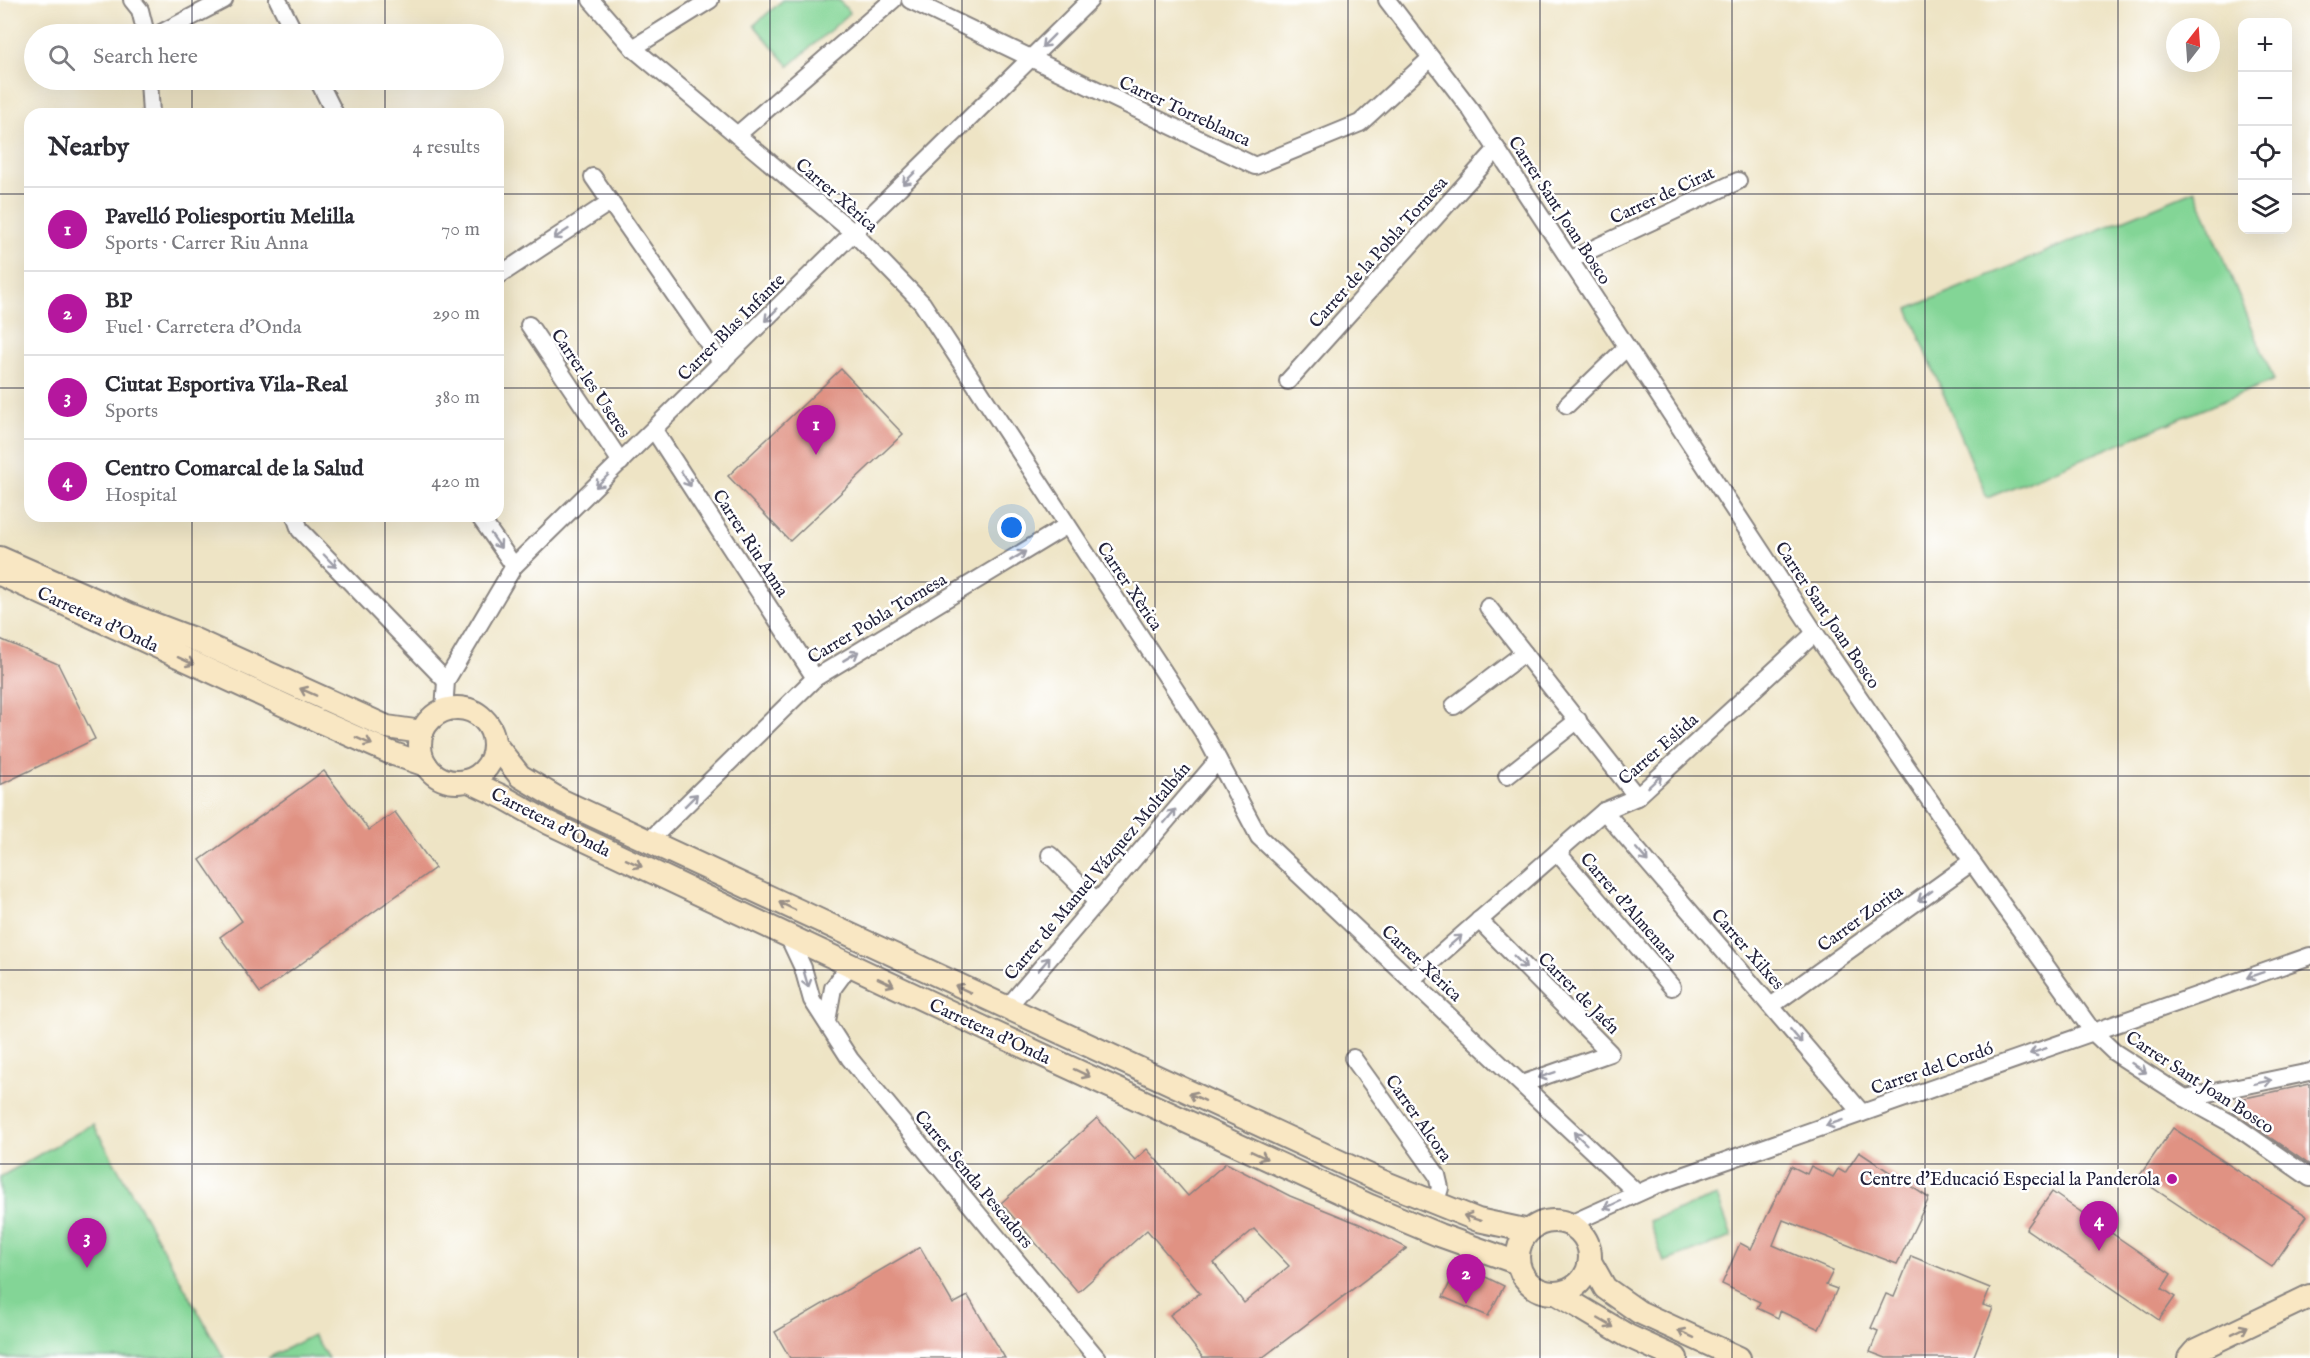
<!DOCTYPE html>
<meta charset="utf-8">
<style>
body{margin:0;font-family:"IM FELL English",serif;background:#f7f7f7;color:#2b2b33}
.controls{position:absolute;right:18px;top:18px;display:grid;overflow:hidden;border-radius:12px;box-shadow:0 6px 24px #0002}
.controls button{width:54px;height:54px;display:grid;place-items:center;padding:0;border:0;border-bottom:2px solid #e1e1e2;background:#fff;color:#2b2b33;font:30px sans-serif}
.compass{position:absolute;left:2166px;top:18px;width:54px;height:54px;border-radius:50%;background:#fff;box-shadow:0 6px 24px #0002;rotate:17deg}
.you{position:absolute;left:1012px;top:528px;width:21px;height:21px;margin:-15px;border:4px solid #fff;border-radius:50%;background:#1a73e8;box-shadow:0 0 0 9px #1a73e833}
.badge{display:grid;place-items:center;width:39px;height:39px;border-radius:50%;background:#b5179e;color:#fff;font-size:20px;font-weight:700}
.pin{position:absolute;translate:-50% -50px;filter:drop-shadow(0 2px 3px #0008)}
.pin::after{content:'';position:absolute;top:32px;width:21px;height:18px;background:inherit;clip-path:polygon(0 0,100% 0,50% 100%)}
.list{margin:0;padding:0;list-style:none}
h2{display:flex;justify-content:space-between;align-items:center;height:78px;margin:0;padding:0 24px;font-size:26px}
h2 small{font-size:20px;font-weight:400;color:#7c7c81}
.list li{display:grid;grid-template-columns:39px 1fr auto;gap:18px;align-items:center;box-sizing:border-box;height:84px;padding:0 24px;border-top:2px solid #e1e1e2}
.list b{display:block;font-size:22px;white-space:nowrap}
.list p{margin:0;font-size:20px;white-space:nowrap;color:#7c7c81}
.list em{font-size:20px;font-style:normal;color:#7c7c81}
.icon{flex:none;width:33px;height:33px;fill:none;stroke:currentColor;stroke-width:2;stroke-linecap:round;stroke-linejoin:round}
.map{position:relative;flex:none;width:2310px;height:1358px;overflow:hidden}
.search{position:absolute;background:#fff;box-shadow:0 6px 24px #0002;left:24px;top:24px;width:480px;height:66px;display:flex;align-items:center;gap:15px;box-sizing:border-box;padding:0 21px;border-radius:33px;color:#7c7c81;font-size:22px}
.panel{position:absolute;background:#fff;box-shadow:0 6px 24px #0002;left:24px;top:108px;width:480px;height:414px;border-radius:18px}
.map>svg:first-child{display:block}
.grass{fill:#83d596;stroke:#527c68;stroke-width:1.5}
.building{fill:#e09283;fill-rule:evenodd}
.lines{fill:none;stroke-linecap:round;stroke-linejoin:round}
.street-casing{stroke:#888380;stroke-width:20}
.secondary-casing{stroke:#888380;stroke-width:26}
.street{stroke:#fff;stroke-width:16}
.secondary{stroke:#f9e7c3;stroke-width:22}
.oneway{stroke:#9c9ca7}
.oneway2{stroke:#988e86}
.grid{fill:none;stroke:#22223b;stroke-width:1.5;stroke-opacity:0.55}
.poi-dot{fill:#b5179e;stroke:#fff;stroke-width:2}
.labels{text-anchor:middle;stroke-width:5;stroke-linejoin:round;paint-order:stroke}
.street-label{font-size:18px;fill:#22223b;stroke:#fff}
.poi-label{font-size:18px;fill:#22223b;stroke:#fff;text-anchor:end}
</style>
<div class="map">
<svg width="2310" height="1358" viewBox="0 0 2310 1358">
<rect width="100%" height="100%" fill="#fff"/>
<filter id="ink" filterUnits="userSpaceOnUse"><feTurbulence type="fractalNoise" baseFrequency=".0167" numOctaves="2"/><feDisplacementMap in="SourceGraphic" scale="12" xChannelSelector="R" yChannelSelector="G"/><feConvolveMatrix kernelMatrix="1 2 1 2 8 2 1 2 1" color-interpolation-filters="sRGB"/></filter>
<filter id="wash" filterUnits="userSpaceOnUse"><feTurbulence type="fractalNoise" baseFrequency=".008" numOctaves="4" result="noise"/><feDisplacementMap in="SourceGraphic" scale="24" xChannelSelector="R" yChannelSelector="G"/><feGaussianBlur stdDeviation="1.35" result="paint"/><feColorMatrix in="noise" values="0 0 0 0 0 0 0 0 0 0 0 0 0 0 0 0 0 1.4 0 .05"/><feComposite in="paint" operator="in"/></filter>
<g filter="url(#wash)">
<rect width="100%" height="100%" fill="#eee4c5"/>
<!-- grass -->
<g class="grass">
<path d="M783 0H839L850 13 789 66 754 25Z"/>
<path d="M2195 190 2274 380 1987 498 1908 309Z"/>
<path d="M93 1124 224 1358H0V1177Z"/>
<path d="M1717 1196 1732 1237 1664 1262 1649 1221Z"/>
<path d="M313 1335 328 1358H268Z"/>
</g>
<g id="blocks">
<!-- building -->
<g class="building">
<path d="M841 369 903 434 790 541 728 476Z"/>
<path d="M0 639 58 664 95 739 0 785Z"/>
<path d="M324 771 369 830 395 812 435 868 260 993 220 937 242 921 200 860Z"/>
<path d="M2310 1084V1165L2233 1112 2236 1100Z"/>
<path d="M1097 1118 1135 1160 1147 1149 1188 1196 1226 1163 1290 1196 1362 1225 1407 1248 1262 1358H1203L1170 1315 1200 1293 1147 1230 1078 1292 1001 1203ZM1254 1229 1289 1266 1244 1303 1214 1263Z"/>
<path d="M2173 1128 2307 1216 2272 1267 2138 1178Z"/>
<path d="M1859 1152 1929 1198 1897 1264 1783 1220 1773 1245 1833 1271 1826 1285 1837 1289 1819 1329 1780 1311 1778 1318 1757 1308 1760 1302 1722 1284 1740 1243 1751 1249 1791 1166 1807 1174 1811 1166 1833 1177 1838 1169 1845 1173Z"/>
<path d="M2052 1192 2171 1274 2162 1288 2175 1297 2159 1320 2026 1229Z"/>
<path d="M920 1247 953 1304 968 1296 1005 1358H790L775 1332Z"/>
<path d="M1911 1256 1990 1288 1983 1305 1993 1308 1973 1358H1886L1870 1352 1878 1331 1871 1328 1886 1294 1894 1297Z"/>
<path d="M1459 1264 1504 1286 1488 1316 1443 1297Z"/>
</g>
</g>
</g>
<g filter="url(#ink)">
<use href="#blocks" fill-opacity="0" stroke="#888380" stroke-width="1.5"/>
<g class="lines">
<defs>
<g id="street">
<path d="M132 0 140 10 146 34"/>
<path d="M278 0 295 34"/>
<path d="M591 0 633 48 854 233 922 303 1205 735 1259 837 1637 1193"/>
<path d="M910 0 1255 166 1360 123 1431 58"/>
<path d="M1387 0 1471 110 1815 633 1972 862 2093 1032 2114 1052 2185 1098 2234 1125 2310 1178"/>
<path d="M159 34 224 0"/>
<path d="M633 48 710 0"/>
<path d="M149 80 151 114"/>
<path d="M318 80 335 114"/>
<path d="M737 135 893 0"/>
<path d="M593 177 722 363"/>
<path d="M1569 260 1738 181"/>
<path d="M498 276 610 202"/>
<path d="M529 325 621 462"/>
<path d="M1288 381 1497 149"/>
<path d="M1567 405 1627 347"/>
<path d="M654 430 815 678"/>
<path d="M295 516 300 530 446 681"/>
<path d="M479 516 514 566"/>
<path d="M1488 607 1637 797"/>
<path d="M1454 706 1524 653"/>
<path d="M444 711 446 681 514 566 1090 0"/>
<path d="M1507 776 1578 720"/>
<path d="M1604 811 1862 1113"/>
<path d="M649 841 815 678 1066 526"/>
<path d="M1557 852 1672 987"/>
<path d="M1050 855 1097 902"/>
<path d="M1479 920 1610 1053 1522 1084"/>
<path d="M788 936 803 968 812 1000 850 1059 1097 1358"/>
<path d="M1411 980 1604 811 1637 797 1815 633"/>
<path d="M1771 1006 1972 862"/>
<path d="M1006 1009 1218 760"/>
<path d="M827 1021 833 988 850 965"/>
<path d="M1353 1058 1437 1175 1440 1188 1435 1204"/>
<path d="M2185 1098 2310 1072"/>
<path d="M1570 1224 1654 1186 2310 956"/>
</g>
<g id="secondary">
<path d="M0 558 130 615 193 639 387 727 422 732"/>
<path d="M0 574 321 722 391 753 426 765"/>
<circle cx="457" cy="745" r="37"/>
<path d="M494 743 520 776 560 800 1381 1181 1478 1220 1529 1231"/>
<path d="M469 781 503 797 549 823 988 1030 1370 1206 1439 1235 1518 1263"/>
<circle cx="1554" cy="1257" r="36"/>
<path d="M1591 1263 1605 1288 1639 1312 1739 1358"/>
<path d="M1556 1293 1628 1336 1676 1358"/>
<path d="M2189 1358 2195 1351 2310 1296"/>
</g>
</defs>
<!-- street casing -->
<use href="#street" class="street-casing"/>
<!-- secondary casing -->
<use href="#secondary" class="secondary-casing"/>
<!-- street -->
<use href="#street" class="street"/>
<!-- secondary -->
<use href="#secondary" class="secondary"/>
</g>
<!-- one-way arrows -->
<defs><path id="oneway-shaft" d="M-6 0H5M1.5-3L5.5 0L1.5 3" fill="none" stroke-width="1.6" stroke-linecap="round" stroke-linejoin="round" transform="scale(1.5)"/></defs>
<g class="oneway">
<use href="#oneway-shaft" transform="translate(1048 41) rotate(135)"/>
<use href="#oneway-shaft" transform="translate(909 178) rotate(135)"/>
<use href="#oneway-shaft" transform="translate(561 234) rotate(147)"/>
<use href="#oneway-shaft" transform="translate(771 315) rotate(135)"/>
<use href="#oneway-shaft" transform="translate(686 479) rotate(57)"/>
<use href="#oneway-shaft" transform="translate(602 481) rotate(136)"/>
<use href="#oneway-shaft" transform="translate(496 541) rotate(55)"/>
<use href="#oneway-shaft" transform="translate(1018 556) rotate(-31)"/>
<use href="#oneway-shaft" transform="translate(330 561) rotate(46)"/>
<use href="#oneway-shaft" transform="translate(851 656) rotate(-31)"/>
<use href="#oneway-shaft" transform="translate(1655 781) rotate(-43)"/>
<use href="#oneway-shaft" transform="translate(691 800) rotate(-45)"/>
<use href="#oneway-shaft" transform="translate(1170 816) rotate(-50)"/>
<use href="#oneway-shaft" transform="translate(1642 855) rotate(49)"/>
<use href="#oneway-shaft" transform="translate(1925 896) rotate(144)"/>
<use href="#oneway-shaft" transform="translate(1455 941) rotate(-41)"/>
<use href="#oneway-shaft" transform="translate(1520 962) rotate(45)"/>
<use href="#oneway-shaft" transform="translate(1044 964) rotate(-50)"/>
<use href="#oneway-shaft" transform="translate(2255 975) rotate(161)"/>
<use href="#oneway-shaft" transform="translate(806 979) rotate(74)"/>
<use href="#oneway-shaft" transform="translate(1796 1036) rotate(50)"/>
<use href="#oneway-shaft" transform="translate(2038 1051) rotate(161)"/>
<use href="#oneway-shaft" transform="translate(2139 1068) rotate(33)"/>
<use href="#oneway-shaft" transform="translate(1547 1075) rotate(161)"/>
<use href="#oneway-shaft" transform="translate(2263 1082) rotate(-12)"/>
<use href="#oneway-shaft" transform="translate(1834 1123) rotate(161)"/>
<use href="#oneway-shaft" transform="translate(1580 1138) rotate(-136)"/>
<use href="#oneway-shaft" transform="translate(1612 1205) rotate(155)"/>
</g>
<g class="oneway2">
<use href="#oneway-shaft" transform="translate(186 661) rotate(25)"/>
<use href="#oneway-shaft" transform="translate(308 692) rotate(-156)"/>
<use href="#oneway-shaft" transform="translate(364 741) rotate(24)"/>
<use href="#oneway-shaft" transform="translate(634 863) rotate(25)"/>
<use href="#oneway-shaft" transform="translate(787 906) rotate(-155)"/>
<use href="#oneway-shaft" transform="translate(886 982) rotate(25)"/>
<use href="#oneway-shaft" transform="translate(963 989) rotate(-155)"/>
<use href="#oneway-shaft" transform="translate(1082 1073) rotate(25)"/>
<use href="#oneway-shaft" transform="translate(1197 1097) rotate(-155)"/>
<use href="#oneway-shaft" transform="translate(1259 1155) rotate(25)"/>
<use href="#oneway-shaft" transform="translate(1472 1218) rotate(-162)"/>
<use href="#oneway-shaft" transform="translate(1606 1323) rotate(30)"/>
<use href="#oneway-shaft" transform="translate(2240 1330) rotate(-26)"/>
<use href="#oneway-shaft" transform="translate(1686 1334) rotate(-155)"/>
</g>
</g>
<!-- grid -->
<path class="grid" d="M192 0V34M385 0V34M578 0V1358M770 0V1358M962 0V1358M1155 0V1358M1348 0V1358M1540 0V1358M1732 0V1358M1925 0V1358M2118 0V1358M192 80V114M385 80V114M0 194H30M498 194H2242M2288 194H2310M0 388H30M498 388H2310M192 516V1358M385 516V1358M0 582H2310M0 776H2310M0 970H2310M0 1164H2310"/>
<!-- markers -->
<circle class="poi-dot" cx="2172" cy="1179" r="6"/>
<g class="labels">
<!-- street labels -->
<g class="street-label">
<text transform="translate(1185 111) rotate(25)" y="6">Carrer Torreblanca</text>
<text transform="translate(837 195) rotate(41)" y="6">Carrer Xèrica</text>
<text transform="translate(1662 195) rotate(-25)" y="6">Carrer de Cirat</text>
<text transform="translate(1560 210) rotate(57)" y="6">Carrer Sant Joan Bosco</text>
<text transform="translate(1378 252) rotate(-48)" y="6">Carrer de la Pobla Tornesa</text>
<text transform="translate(731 327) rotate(-45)" y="6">Carrer Blas Infante</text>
<text transform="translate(591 383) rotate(56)" y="6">Carrer les Useres</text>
<text transform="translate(751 543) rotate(57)" y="6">Carrer Riu Anna</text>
<text transform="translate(1130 586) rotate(56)" y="6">Carrer Xèrica</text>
<text transform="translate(1828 615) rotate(56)" y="6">Carrer Sant Joan Bosco</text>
<text transform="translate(877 618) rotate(-31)" y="6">Carrer Pobla Tornesa</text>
<text transform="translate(98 619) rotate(25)" y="6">Carretera d'Onda</text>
<text transform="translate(1658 749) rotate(-41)" y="6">Carrer Eslida</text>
<text transform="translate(551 822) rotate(27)" y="6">Carretera d'Onda</text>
<text transform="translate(1097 871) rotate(-50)" y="6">Carrer de Manuel Vázquez Moltalbán</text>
<text transform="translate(1629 907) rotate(49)" y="6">Carrer d'Almenara</text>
<text transform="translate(1860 918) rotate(-36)" y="6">Carrer Zorita</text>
<text transform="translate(1748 949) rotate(49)" y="6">Carrer Xilxes</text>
<text transform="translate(1422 963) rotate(43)" y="6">Carrer Xèrica</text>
<text transform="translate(1579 993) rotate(45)" y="6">Carrer de Jaén</text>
<text transform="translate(990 1031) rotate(25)" y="6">Carretera d'Onda</text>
<text transform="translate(1932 1068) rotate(-19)" y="6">Carrer del Cordó</text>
<text transform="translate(2200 1082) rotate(33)" y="6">Carrer Sant Joan Bosco</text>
<text transform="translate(1419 1118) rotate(55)" y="6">Carrer Alcora</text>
<text transform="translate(974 1179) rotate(50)" y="6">Carrer Senda Pescadors</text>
</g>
<!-- poi labels -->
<g class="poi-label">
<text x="2160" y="1185">Centre d'Educació Especial la Panderola</text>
</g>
</g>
</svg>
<div class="controls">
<button>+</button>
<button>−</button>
<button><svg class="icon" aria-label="locate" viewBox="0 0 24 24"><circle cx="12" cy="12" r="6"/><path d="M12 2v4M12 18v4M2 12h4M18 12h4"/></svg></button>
<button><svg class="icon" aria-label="layers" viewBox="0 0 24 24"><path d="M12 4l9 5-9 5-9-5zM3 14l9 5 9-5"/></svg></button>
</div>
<svg class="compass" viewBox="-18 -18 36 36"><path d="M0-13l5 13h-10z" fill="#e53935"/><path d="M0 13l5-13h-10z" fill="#7c7c81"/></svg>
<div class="you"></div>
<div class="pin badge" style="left:816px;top:455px">1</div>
<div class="pin badge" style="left:1466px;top:1304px">2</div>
<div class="pin badge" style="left:87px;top:1268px">3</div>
<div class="pin badge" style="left:2099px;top:1251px">4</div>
<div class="search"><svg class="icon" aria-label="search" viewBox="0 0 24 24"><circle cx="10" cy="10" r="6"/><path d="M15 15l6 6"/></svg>Search here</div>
<section class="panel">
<h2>Nearby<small>4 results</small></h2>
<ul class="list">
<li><span class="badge">1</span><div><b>Pavelló Poliesportiu Melilla</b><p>Sports · Carrer Riu Anna</p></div><em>70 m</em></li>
<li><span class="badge">2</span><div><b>BP</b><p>Fuel · Carretera d'Onda</p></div><em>290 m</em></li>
<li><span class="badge">3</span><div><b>Ciutat Esportiva Vila-Real</b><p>Sports</p></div><em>380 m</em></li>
<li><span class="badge">4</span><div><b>Centro Comarcal de la Salud</b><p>Hospital</p></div><em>420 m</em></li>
</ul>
</section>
</div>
